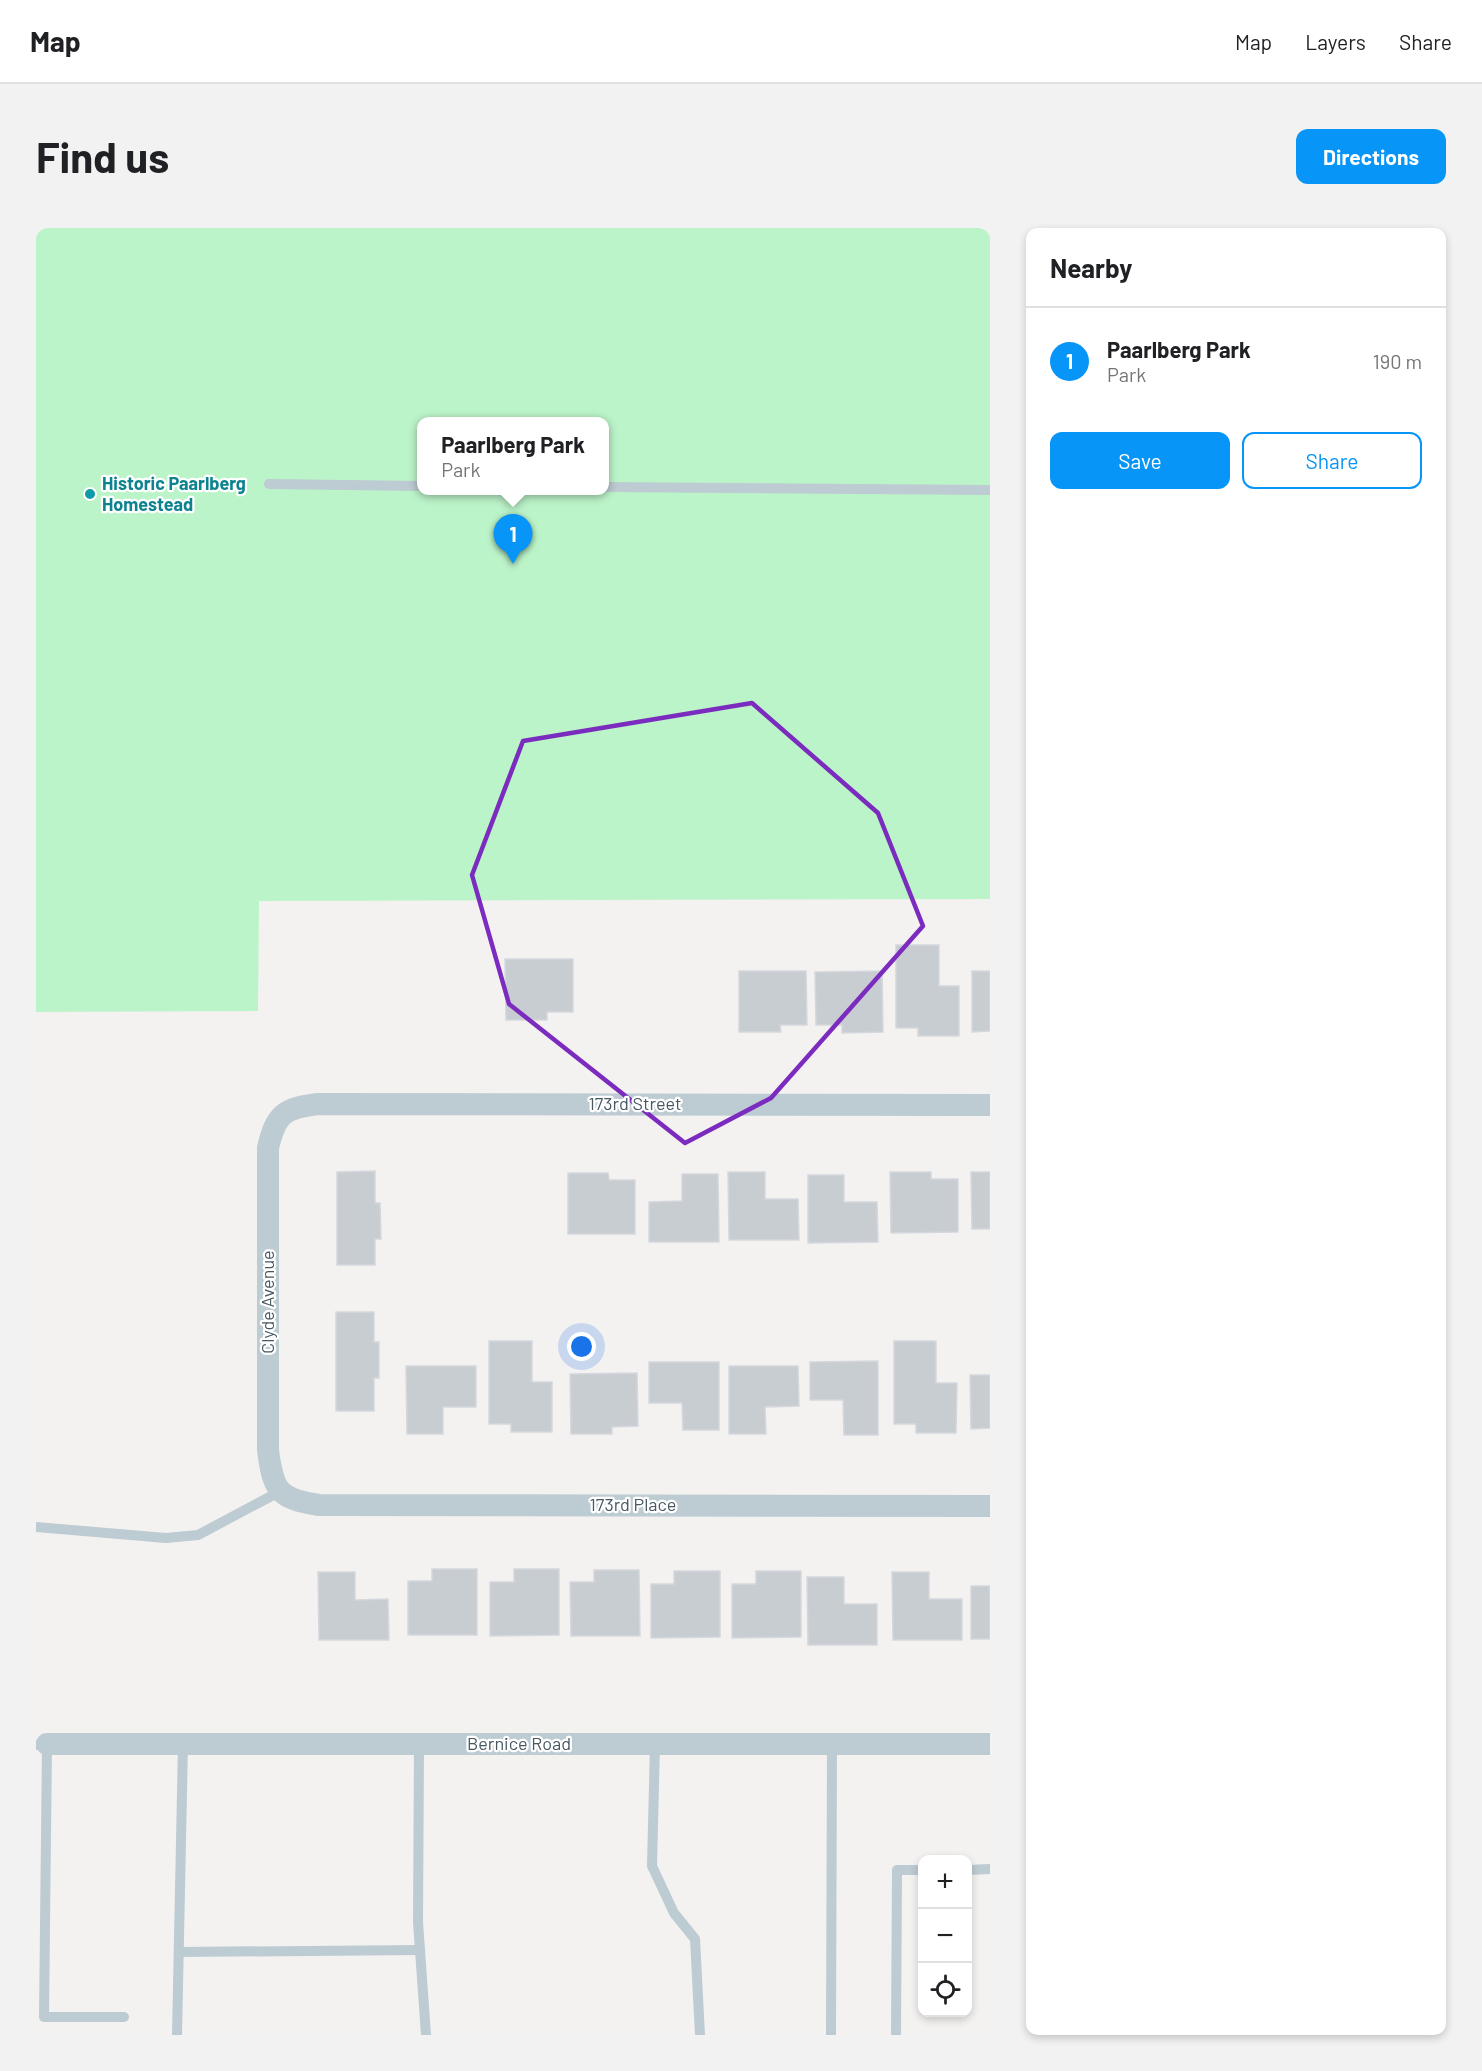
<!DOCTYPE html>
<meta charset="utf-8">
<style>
body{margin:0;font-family:Barlow,sans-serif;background:#f2f2f2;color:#202124}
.controls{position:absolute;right:18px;bottom:18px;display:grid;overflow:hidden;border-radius:12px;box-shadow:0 3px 9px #0003}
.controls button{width:54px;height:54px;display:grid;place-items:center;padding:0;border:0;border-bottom:2px solid #e0e0e0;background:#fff;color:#202124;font:30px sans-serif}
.you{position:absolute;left:546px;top:1119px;width:21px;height:21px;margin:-15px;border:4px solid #fff;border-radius:50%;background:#1a73e8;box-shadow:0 0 0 9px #1a73e833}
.badge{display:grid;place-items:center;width:39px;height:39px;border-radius:50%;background:#0795f7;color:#fff;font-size:20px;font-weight:700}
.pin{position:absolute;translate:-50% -50px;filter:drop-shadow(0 2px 3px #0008)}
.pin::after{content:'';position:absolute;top:32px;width:21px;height:18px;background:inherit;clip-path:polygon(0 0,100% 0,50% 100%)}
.popup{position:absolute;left:381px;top:189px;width:192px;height:78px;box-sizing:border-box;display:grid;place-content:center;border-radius:12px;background:#fff;filter:drop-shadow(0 2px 4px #0005);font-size:20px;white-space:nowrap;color:#757577}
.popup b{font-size:22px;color:#202124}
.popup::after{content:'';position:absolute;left:50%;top:100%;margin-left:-12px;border:12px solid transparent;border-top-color:#fff}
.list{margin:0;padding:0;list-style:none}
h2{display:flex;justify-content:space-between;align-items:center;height:78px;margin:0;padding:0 24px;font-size:26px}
h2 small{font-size:20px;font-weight:400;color:#757577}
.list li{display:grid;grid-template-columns:39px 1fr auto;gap:18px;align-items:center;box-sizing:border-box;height:108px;padding:0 24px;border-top:2px solid #e0e0e0}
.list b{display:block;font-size:22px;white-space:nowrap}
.list p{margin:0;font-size:20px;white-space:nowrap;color:#757577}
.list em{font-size:20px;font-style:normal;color:#757577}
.actions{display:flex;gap:12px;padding:18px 24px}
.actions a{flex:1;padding:14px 0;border:2px solid #0795f7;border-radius:12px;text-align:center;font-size:21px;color:#0795f7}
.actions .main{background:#0795f7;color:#fff}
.icon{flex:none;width:33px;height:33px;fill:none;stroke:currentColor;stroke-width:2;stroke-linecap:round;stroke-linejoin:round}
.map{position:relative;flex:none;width:954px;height:1807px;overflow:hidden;border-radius:12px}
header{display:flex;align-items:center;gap:36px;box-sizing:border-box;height:84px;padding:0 30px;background:#fff;border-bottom:2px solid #e0e0e0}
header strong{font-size:28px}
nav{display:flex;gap:33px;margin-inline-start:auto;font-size:21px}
.intro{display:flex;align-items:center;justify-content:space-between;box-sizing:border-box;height:144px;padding:0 36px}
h1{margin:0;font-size:42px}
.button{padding:15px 27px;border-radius:12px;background:#0795f7;color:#fff;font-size:21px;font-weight:700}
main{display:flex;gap:36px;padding:0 36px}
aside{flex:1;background:#fff;border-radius:12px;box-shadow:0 3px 9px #0003}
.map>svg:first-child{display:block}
.green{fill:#bcf4c9;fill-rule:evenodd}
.building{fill:#c8cdd2;stroke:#d4d8dd;stroke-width:1.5}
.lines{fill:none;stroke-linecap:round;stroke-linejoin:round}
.lane{stroke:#bdcbd2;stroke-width:10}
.street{stroke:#bdcbd2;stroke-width:22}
.marked{fill:none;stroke:#7b2cbf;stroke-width:4.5;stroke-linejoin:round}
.culture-dot{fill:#0f9aa8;stroke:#fff;stroke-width:2}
.labels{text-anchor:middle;stroke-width:4.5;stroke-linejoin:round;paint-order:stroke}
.culture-label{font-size:18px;font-weight:bold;fill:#0d838f;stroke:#fff;text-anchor:start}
.street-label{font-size:18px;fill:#475861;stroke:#fff}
</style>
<header>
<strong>Map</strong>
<nav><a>Map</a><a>Layers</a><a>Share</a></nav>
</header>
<div class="intro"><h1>Find us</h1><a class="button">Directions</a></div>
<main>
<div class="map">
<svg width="954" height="1807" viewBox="0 0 954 1807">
<rect width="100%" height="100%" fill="#f4f1f1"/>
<!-- green -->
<path class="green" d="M0 0H954V671L223 673 222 783 0 784ZM386 194H568V262H386Z"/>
<!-- building -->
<g class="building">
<path d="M860 717H903V758H923V808H882V800H860Z"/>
<path d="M469 731H537V784H511V792H470Z"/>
<path d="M703 743H770L771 797H744L745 804H703Z"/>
<path d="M846 743 847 804 806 805V797H780L779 744Z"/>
<path d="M936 743H954V803L936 804Z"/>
<path d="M339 943V975H344L345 1011H339V1037H301V944Z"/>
<path d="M692 944H729V971H762L763 1012H693Z"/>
<path d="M854 944H895V951H922V1004L855 1005Z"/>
<path d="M935 944H954V1001H936Z"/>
<path d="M532 945H572L573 952H599V1006H532Z"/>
<path d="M646 946H682L683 1014H613V974L646 973Z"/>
<path d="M772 947H808V974H841L842 1014 772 1015Z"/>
<path d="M300 1084H338V1114H343V1150H338V1183H300Z"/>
<path d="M453 1113H496V1154H516V1204H475V1196H453Z"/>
<path d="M858 1113H900V1155H921L920 1205H880V1196H858Z"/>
<path d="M842 1133V1207H808L807 1172H774V1134Z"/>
<path d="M613 1134H683V1202H647L646 1175H613Z"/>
<path d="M370 1138H440V1179H407V1206H371Z"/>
<path d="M693 1138H762L763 1178 729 1179 730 1206H693Z"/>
<path d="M601 1145 602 1198 576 1199V1206H535L534 1146Z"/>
<path d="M934 1147H954V1200L935 1201Z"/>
<path d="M396 1341H441V1407H372V1353H396Z"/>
<path d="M478 1341H523V1407L454 1408V1354H478Z"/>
<path d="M558 1342H603L604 1408H535L534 1354H558Z"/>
<path d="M638 1343H684V1409L615 1410V1356H638Z"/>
<path d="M720 1343H765V1409L696 1410V1356H720Z"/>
<path d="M282 1344H319V1372L352 1371 353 1412H283Z"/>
<path d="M856 1344H893V1371H926V1412H857Z"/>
<path d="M771 1349H808V1376H841V1417H772Z"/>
<rect x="935" y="1358" width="19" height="53"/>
</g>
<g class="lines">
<!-- lane -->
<g class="lane">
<path d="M233 256 386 258"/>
<path d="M568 259 954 262"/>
<path d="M0 1299 130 1310 162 1307 243 1264"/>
<path d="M383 1516 382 1694 390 1807"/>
<path d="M619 1516 616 1638 638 1685 659 1711 664 1807"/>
<path d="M0 1517 11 1516 8 1789H88"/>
<path d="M932 1642 954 1641"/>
<path d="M143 1724 384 1722"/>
<path d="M141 1807 147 1516"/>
<path d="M795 1807 796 1516"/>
<path d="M860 1807 861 1642H886"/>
</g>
<!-- street -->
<g class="street">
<path d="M954 877 282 876C248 880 240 886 232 920V1222C237 1262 242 1271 283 1277L954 1278"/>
<path d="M11 1516H954"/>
</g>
</g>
<!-- marked area -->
<path class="marked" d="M716 475 842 585 887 698 735 870 649 915 473 776 436 647 487 513Z"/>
<!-- markers -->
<circle class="culture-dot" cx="54" cy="266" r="6"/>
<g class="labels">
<!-- culture labels -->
<g class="culture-label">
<text x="66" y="262">Historic Paarlberg<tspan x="66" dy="21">Homestead</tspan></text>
</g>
<!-- street labels -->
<g class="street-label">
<text x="599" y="882">173rd Street</text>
<text transform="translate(232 1074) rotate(-90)" y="6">Clyde Avenue</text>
<text x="597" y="1283">173rd Place</text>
<text x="483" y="1522">Bernice Road</text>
</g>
</g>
</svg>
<div class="controls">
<button>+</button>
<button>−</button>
<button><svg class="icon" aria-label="locate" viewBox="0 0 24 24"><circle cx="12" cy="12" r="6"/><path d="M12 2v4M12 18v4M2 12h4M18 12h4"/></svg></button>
</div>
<div class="you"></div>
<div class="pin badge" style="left:477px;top:336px">1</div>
<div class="popup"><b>Paarlberg Park</b>Park</div>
</div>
<aside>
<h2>Nearby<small></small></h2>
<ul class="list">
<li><span class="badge">1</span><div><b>Paarlberg Park</b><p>Park</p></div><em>190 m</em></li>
</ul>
<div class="actions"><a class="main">Save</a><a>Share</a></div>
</aside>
</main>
